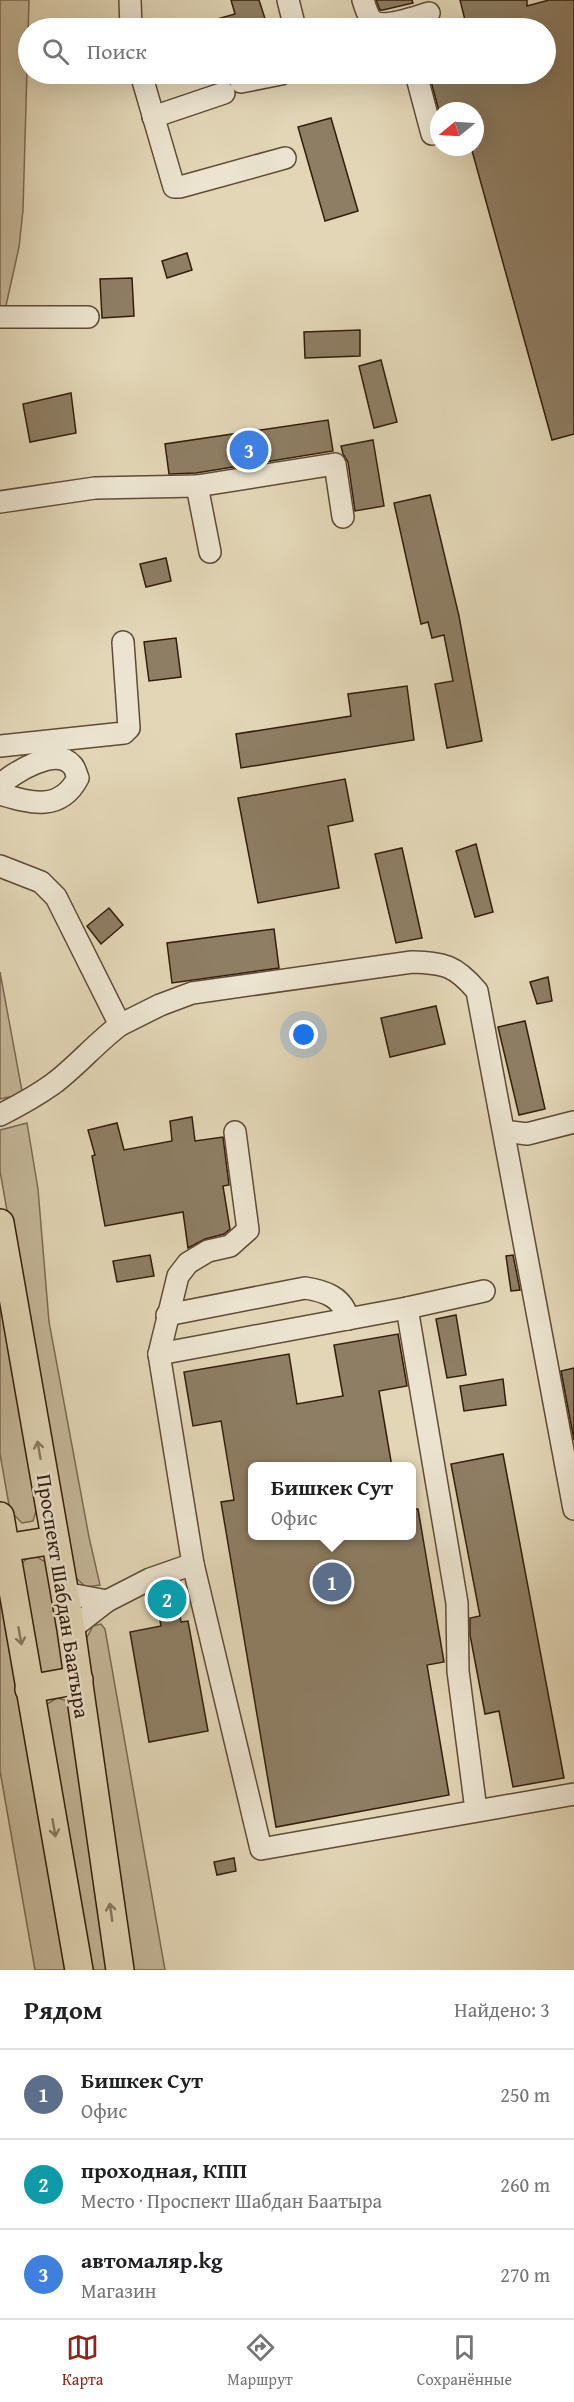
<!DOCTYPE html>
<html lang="ru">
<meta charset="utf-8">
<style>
body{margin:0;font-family:"Gentium Book Plus",serif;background:#f6f6f6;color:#202124}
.compass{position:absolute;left:430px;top:102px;width:54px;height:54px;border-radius:50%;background:#fff;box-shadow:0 6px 24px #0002;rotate:252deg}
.you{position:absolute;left:304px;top:1035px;width:21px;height:21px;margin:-15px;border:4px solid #fff;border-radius:50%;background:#1a73e8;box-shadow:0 0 0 9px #1a73e833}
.badge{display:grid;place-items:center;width:39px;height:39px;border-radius:50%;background:#8f2418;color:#fff;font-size:20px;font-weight:700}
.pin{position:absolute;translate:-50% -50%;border:3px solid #fff;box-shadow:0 2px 6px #0006}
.popup{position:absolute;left:248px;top:1462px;width:168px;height:78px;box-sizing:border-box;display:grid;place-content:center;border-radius:9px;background:#fff;filter:drop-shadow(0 2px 4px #0005);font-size:20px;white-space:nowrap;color:#757577}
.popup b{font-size:22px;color:#202124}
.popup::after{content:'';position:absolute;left:50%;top:100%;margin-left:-12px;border:12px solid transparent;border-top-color:#fff}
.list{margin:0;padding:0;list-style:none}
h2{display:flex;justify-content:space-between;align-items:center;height:78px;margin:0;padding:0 24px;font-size:26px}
h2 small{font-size:20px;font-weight:400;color:#757577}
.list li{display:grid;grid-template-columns:39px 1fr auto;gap:18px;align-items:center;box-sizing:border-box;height:90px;padding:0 24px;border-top:2px solid #e0e0e0}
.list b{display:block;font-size:22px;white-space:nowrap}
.list p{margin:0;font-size:20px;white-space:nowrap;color:#757577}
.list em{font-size:20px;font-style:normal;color:#757577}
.icon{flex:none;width:33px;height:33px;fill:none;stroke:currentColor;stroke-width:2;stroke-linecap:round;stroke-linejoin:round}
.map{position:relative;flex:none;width:574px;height:1970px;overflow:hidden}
.search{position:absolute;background:#fff;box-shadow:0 6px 24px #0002;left:18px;right:18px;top:18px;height:66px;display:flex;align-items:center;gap:15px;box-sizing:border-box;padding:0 21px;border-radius:33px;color:#757577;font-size:22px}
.sheet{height:348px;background:#fff}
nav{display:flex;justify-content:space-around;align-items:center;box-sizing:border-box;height:84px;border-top:2px solid #e0e0e0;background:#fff;font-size:16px;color:#757577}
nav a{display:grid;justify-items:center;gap:3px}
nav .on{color:#8f2418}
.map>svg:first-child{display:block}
.green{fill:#c4b799;stroke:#7c6a52;stroke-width:1.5}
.building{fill:#8e7e64;stroke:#331e0c;stroke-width:1.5}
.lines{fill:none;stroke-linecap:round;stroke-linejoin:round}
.minor-casing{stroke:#5f4c36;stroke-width:24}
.major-casing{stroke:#331e0c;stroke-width:30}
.minor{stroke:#ece4d0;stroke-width:21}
.major{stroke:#e2d6b6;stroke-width:27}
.oneway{stroke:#8a7a61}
.labels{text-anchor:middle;stroke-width:4.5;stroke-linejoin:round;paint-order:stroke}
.street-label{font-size:21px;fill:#331e0c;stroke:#ece4d0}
</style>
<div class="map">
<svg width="574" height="1970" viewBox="0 0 574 1970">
<rect width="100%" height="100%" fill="#e2d6b6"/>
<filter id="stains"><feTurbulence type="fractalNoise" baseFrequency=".00333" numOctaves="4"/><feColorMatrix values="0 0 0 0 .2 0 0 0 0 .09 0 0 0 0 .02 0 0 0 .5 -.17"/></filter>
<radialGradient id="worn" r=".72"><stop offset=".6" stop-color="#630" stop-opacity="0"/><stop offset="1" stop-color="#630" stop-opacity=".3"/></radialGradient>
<!-- green -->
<g class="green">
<path d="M0 0H29L23 210 19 247 5 310 0 309Z"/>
<path d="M0 972 22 1091 14 1096 0 1099Z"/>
<path d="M27 1123 38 1189 49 1322 89 1537 100 1585 86 1587 77 1579 69 1563 0 1171V1130Z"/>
<path d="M0 1289 37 1508 33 1521 22 1523 10 1511 0 1454Z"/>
<path d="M35 1556 44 1561 48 1566 65 1664 58 1674 38 1673 20 1566 28 1557Z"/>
<path d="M0 1586 65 1970H35L0 1771Z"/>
<path d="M101 1624 105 1629 165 1970H133L83 1645 93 1626Z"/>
<path d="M57 1698 69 1701 112 1970H86L43 1711 47 1704Z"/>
</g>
<!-- building -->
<g class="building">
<path d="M231 0H259L268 28H196V25L235 14Z"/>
<path d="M376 0H412L413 3 383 10H380Z"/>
<path d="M460 0H527V6L549 0H574V434L552 440 471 147H475V111H439L429 74H546V28H467Z"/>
<path d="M331 118 358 211 325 221 298 127Z"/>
<path d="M187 253 192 270 167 278 162 261Z"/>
<path d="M132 278 134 316 102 318 100 279Z"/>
<path d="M360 330V356L305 358 304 332Z"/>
<path d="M381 360 397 422 374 428 359 366Z"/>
<path d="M71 393 76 433 30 442 23 404Z"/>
<path d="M328 420 333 451 196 473 169 474 165 444Z"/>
<path d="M373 440 384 506 355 511 348 462 343 454 341 446Z"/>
<path d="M430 495 459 616 482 741 447 748 435 684 453 681 444 635 432 638 428 622 421 624 394 503Z"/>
<path d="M166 558 171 581 146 587 140 564Z"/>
<path d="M176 638 181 677 149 681 144 642Z"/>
<path d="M407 686 414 740 241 768 236 734 351 716 348 694Z"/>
<path d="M345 779 353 821 328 826 339 888 258 903 238 798Z"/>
<path d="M476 844 493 912 475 917 456 851Z"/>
<path d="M402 848 422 938 396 943 375 854Z"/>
<path d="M109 908 123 925 101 944 87 926Z"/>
<path d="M274 929 279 968 172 983 167 943Z"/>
<path d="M548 977 552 1001 537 1004 530 982Z"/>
<path d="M436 1006 445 1044 390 1057 381 1018Z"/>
<path d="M525 1021 545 1109 519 1115 498 1027Z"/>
<path d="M192 1117 195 1141 223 1137 229 1185 223 1186 230 1229 224 1234 205 1239 188 1248 183 1212 105 1226 92 1156 95 1155 88 1130 117 1123 124 1150 172 1141 170 1121Z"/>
<path d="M150 1255 154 1276 117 1282 113 1261Z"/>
<path d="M513 1255 520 1290 511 1291 506 1256Z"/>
<path d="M456 1315 466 1375 447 1378 436 1319Z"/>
<path d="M398 1334 407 1386 379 1391 392 1467H252V1536H411V1509H418L444 1662 427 1665 449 1795 276 1827 221 1502 234 1500 221 1421 193 1426 184 1372 289 1354 297 1404 343 1396 334 1345Z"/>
<path d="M574 1368V1440L561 1371Z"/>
<path d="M503 1379 506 1405 464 1411 460 1386Z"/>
<path d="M503 1454 564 1778 513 1787 499 1711 485 1714 470 1635V1618L480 1616 451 1464Z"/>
<path d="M176 1588 181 1622 188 1621 208 1731 149 1742 130 1632 161 1626 155 1592Z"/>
<path d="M234 1858 236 1871 217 1875 214 1862Z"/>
</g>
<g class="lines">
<defs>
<g id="minor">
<path d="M130 0 131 28"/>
<path d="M288 0 295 28"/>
<path d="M363 0C365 6 367 14 371 19 381 30 415 17 429 13"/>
<path d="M141 74 174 187H180L285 158"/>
<path d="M416 74 432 134"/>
<path d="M241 82 281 74"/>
<path d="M153 117 224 93"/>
<path d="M0 317H88"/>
<path d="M197 486 210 552"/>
<path d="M0 502 95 488 197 486 335 464 343 517"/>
<path d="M0 746 124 733 129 728 123 642"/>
<path d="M0 785C13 773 56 746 72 765 75 767 76 774 78 778 60 812 31 803 0 794"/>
<path d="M0 866 41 882 56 897 120 1025 160 1005 192 993 412 962C444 963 455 965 477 991L574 1509"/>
<path d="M0 1115C18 1106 36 1096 53 1084 77 1066 96 1043 120 1025"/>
<path d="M504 1131 527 1134 574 1122"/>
<path d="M407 1308 457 1603 458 1671 476 1810"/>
<path d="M167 1315 305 1288C325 1291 343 1297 348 1319"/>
<path d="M159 1354 407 1308 484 1291"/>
<path d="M193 1564 261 1849 574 1794"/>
<path d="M64 1593 107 1601"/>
<path d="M71 1629 107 1601 150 1579 193 1564 159 1354 178 1276 188 1263 208 1251 230 1246 248 1230 235 1132"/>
</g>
<g id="major">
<path d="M0 1223 71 1629 120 1970"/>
<path d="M0 1516 79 1970"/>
<path d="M5 1548 55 1540"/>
<path d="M29 1689 79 1680"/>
</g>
</defs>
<!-- minor casing -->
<use href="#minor" class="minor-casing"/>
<!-- major casing -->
<use href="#major" class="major-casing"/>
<!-- minor -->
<use href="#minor" class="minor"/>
<!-- major -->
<use href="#major" class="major"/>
</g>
<!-- one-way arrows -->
<defs><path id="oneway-shaft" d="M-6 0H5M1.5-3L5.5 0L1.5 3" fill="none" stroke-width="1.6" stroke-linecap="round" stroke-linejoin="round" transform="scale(1.5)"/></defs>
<g class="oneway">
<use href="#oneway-shaft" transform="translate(39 1450) rotate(-100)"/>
<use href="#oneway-shaft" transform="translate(20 1636) rotate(80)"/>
<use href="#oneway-shaft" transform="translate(54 1828) rotate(80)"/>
<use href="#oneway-shaft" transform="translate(111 1912) rotate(-98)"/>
</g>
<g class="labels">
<!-- street labels -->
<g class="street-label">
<text transform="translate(63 1596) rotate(81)" y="7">Проспект Шабдан Баатыра</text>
</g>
</g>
<rect width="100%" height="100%" filter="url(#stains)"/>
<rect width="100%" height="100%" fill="url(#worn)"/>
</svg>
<svg class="compass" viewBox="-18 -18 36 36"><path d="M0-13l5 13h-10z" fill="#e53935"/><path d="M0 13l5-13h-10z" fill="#757577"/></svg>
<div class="you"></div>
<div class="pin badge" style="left:332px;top:1582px;background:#5c6f8a">1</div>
<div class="popup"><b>Бишкек Сут</b>Офис</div>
<div class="pin badge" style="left:167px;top:1599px;background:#0f9aa8">2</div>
<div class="pin badge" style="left:249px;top:450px;background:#3f7fe0">3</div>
<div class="search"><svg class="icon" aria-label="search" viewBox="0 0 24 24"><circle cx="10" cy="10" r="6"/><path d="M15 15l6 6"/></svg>Поиск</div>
</div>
<section class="sheet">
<h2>Рядом<small>Найдено: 3</small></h2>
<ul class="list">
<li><span class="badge" style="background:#5c6f8a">1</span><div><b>Бишкек Сут</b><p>Офис</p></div><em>250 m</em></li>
<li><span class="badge" style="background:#0f9aa8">2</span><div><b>проходная, КПП</b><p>Место · Проспект Шабдан Баатыра</p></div><em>260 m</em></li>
<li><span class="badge" style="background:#3f7fe0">3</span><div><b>автомаляр.kg</b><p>Магазин</p></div><em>270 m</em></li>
</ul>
</section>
<nav>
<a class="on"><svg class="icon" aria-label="map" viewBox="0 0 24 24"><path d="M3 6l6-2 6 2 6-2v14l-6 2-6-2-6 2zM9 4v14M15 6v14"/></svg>Карта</a>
<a><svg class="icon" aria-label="directions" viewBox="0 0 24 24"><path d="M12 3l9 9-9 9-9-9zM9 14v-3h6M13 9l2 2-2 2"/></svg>Маршрут</a>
<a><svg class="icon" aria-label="saved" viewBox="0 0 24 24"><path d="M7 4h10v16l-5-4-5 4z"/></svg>Сохранённые</a>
</nav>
